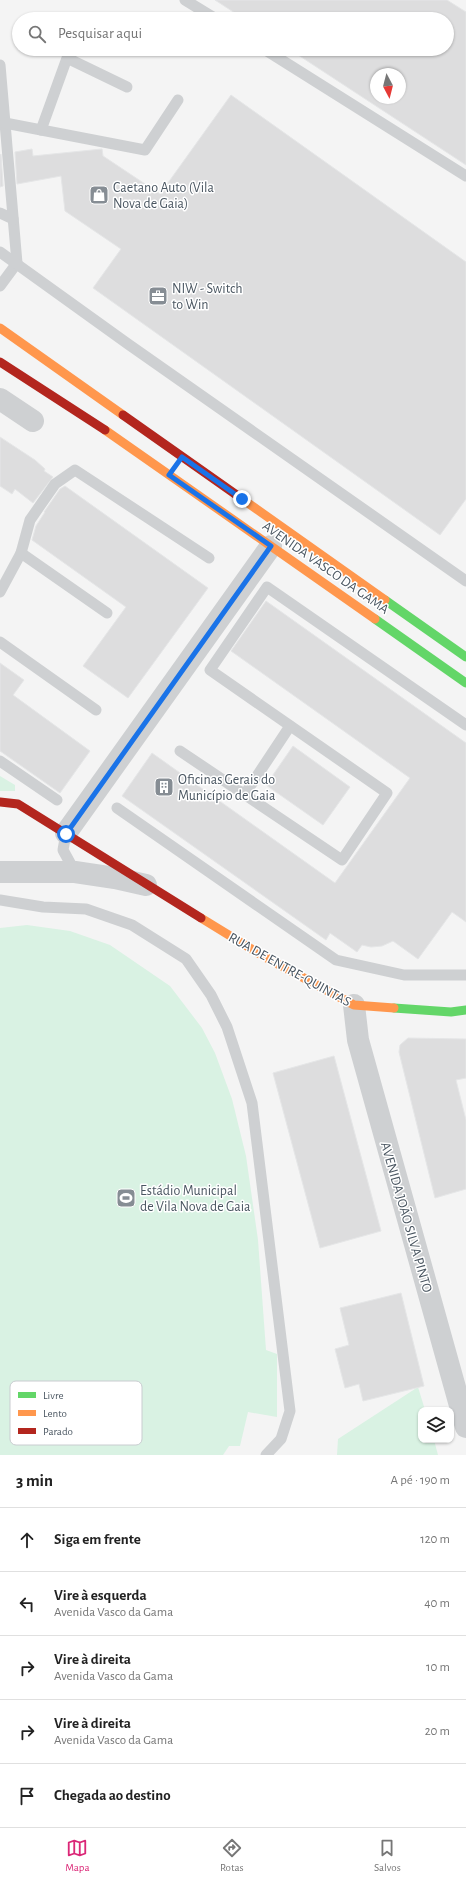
<!DOCTYPE html>
<html lang="pt">
<meta charset="utf-8">
<style>
body{margin:0;font-family:"Alegreya Sans",sans-serif;background:#f6f6f6;color:#222}
.controls{position:absolute;right:12px;bottom:12px;display:grid;overflow:hidden;border-radius:8px;box-shadow:0 1px 3px #0004}
.controls button{width:36px;height:36px;display:grid;place-items:center;padding:0;border:0;border-bottom:1px solid #e0e0e0;background:#fff;color:#222;font:20px sans-serif}
.compass{position:absolute;left:370px;top:68px;width:36px;height:36px;border-radius:50%;background:#fff;box-shadow:0 1px 3px #0004;rotate:173deg}
.stop{position:absolute;width:12px;height:12px;margin:-9px;border:3px solid #1a73e8;border-radius:50%;background:#fff}
.stop.end{background:#1a73e8;border-color:#fff;box-shadow:0 1px 4px #0008}
.list{margin:0;padding:0;list-style:none}
h2{display:flex;justify-content:space-between;align-items:center;height:52px;margin:0;padding:0 16px;font-size:17px}
h2 small{font-size:13px;font-weight:400;color:#767676}
.list li{display:grid;grid-template-columns:26px 1fr auto;gap:12px;align-items:center;box-sizing:border-box;height:64px;padding:0 16px;border-top:1px solid #e0e0e0}
.list b{display:block;font-size:15px;white-space:nowrap}
.list p{margin:0;font-size:13px;white-space:nowrap;color:#767676}
.list em{font-size:13px;font-style:normal;color:#767676}
.icon{flex:none;width:22px;height:22px;fill:none;stroke:currentColor;stroke-width:2;stroke-linecap:round;stroke-linejoin:round}
.map{position:relative;flex:none;width:466px;height:1455px;overflow:hidden}
.search{position:absolute;background:#fff;box-shadow:0 1px 3px #0004;left:12px;right:12px;top:12px;height:44px;display:flex;align-items:center;gap:10px;box-sizing:border-box;padding:0 14px;border-radius:22px;color:#767676;font-size:15px}
.sheet{height:372px;background:#fff}
nav{display:flex;justify-content:space-around;align-items:center;box-sizing:border-box;height:56px;border-top:1px solid #e0e0e0;background:#fff;font-size:11px;color:#767676}
nav a{display:grid;justify-items:center;gap:2px}
nav .on{color:#db2777}
.map>svg:first-child{display:block}
.green{fill:#d9f2e3}
.building{fill:#ddddde;stroke:#e5e6e7;fill-rule:evenodd}
.lines{fill:none;stroke-linecap:round;stroke-linejoin:round}
.lane{stroke:#ced0d2;stroke-width:11}
.street{stroke:#ced0d2;stroke-width:22}
.fast{stroke:#63d668;stroke-width:9}
.slow{stroke:#ff974d;stroke-width:9}
.jam{stroke:#b3261e;stroke-width:9}
.route{stroke:#1a73e8;stroke-width:5}
.labels{text-anchor:middle;stroke-width:3;stroke-linejoin:round;paint-order:stroke}
.poi-label{font-size:14px;fill:#4a5661;stroke:#fff;text-anchor:start}
.street-label{font-size:14px;fill:#4a5661;stroke:#fff}
.key{fill:#fff;stroke:#c9ccd0;stroke-width:1}
.key-label{font-size:11px;fill:#4a5661}
</style>
<div class="map">
<svg width="466" height="1455" viewBox="0 0 466 1455">
<rect width="100%" height="100%" fill="#f4f4f4"/>
<!-- green -->
<g class="green">
<path d="M0 776 15 785V791H0Z"/>
<path d="M27 925 70 931 110 945 170 986 202 1028 215 1053 232 1099 246 1156 258 1240 266 1350 277 1354V1417L248 1412 240 1446H229L223 1455H0V928Z"/>
<path d="M418 1387 425 1410H421V1440H434L438 1455H337L338 1439Z"/>
</g>
<!-- building -->
<g class="building">
<path d="M215 0H447L466 12V165L289 49H447V19H244ZM376 74H400V98H376Z"/>
<path d="M231 95 466 262V499L440 535 93 288 121 249 65 211 61 176 17 184 15 152 32 149 33 156 102 149 103 156 160 194Z"/>
<path d="M1 154 3 186 0 187V155Z"/>
<path d="M0 437 35 460 45 469 44 471 53 477 33 503 15 489 12 494 0 486Z"/>
<path d="M65 486 208 588 128 698 83 666 126 607 32 540 36 526 45 512H44L60 489Z"/>
<path d="M266 601 466 743V922L452 912 418 959 393 941 382 946 371 947 362 945 357 952 330 933 326 940 122 796 152 753 335 883 410 778 231 651Z"/>
<path d="M0 663 24 680 13 695 90 751 60 793 0 751Z"/>
<path d="M293 746 350 787 323 825 266 785Z"/>
<path d="M408 1038 466 1039V1078L456 1080 466 1120V1189L435 1198 399 1052 400 1045Z"/>
<path d="M334 1056 381 1231 320 1248 273 1073Z"/>
<path d="M401 1293 424 1386 363 1401 359 1384 345 1388 335 1349 349 1345 340 1308Z"/>
</g>
<g class="lines">
<!-- lane -->
<g class="lane">
<path d="M185 0 216 19"/>
<path d="M264 49 466 176"/>
<path d="M0 65 17 263 0 286"/>
<path d="M5 123 145 150 178 100"/>
<path d="M41 130 67 58 127 87"/>
<path d="M0 213 13 219"/>
<path d="M0 252 128 344 466 581"/>
<path d="M21 553 107 613"/>
<path d="M0 592 21 553 30 520 55 484 75 470 209 558"/>
<path d="M0 642 96 710"/>
<path d="M180 751 342 860 387 793 210 670 267 587 466 725"/>
<path d="M0 761 57 800"/>
<path d="M245 794 290 726"/>
<path d="M117 808 336 960 404 975H466"/>
<path d="M66 833 63 850 75 872"/>
<path d="M0 900 43 907 86 909 132 925 186 959 211 995 227 1027 252 1103 290 1411 281 1439 266 1455"/>
</g>
<!-- street -->
<g class="street">
<path d="M0 399 33 421"/>
<path d="M66 833 271 546"/>
<path d="M0 872H75L115 878 146 885"/>
<path d="M354 1005 358 1040 466 1427"/>
</g>
<!-- fast -->
<g class="fast">
<path d="M385 600 466 657"/>
<path d="M375 619 466 683"/>
<path d="M394 1008 451 1012 466 1010"/>
</g>
<!-- slow -->
<g class="slow">
<path d="M0 328 123 415"/>
<path d="M105 430 375 619"/>
<path d="M238 496 385 600"/>
<path d="M201 918 263 956 354 1005 394 1008"/>
</g>
<!-- jam -->
<g class="jam">
<path d="M0 362 105 430"/>
<path d="M123 415 238 496"/>
<path d="M0 802 18 804 201 918"/>
</g>
</g>
<g class="lines">
<!-- route -->
<path class="route" d="M66 834 271 546 169 475 182 457 242 499"/>
</g>
<!-- icons -->
<defs>
<symbol id="shop-square" viewBox="-11 -11 22 22"><rect x="-9" y="-9" width="18" height="18" rx="4" fill="#868d94" stroke="#fff"/><path d="M-5-2.5h2.3a2.7 3.5 0 0 1 5.4 0H5L5.5 6h-11ZM-1.5-2.5h3a1.5 2.3 0 0 0-3 0Z" fill="#fff"/></symbol>
<symbol id="office-square" viewBox="-11 -11 22 22"><rect x="-9" y="-9" width="18" height="18" rx="4" fill="#868d94" stroke="#fff"/><path d="M-6-3h4V-5.5h4V-3h4V5H-6ZM-1-4.5V-3h2v-1.5ZM-6 0V1H6V0Z" fill="#fff"/></symbol>
<symbol id="building-square" viewBox="-11 -11 22 22"><rect x="-9" y="-9" width="18" height="18" rx="4" fill="#868d94" stroke="#fff"/><path d="M-4-6H4V6H1V3H-1V6H-4ZM-2.5-4.3h1.7v1.8h-1.7ZM.8-4.3h1.7v1.8H.8ZM-2.5-1h1.7V.8h-1.7ZM.8-1h1.7V.8H.8Z" fill="#fff"/></symbol>
<symbol id="stadium-square" viewBox="-11 -11 22 22"><rect x="-9" y="-9" width="18" height="18" rx="4" fill="#868d94" stroke="#fff"/><path d="M0-5a6.5 5 0 1 0 0 10a6.5 5 0 1 0 0-10ZM-3.5-1.8h7v3.6h-7Z" fill="#fff"/></symbol>
</defs>
<g fill-rule="evenodd">
<use href="#shop-square" x="88" y="184" width="22" height="22"/>
<use href="#office-square" x="147" y="285" width="22" height="22"/>
<use href="#building-square" x="153" y="776" width="22" height="22"/>
<use href="#stadium-square" x="115" y="1187" width="22" height="22"/>
</g>
<g class="labels">
<!-- poi labels -->
<g class="poi-label">
<text x="113" y="192">Caetano Auto (Vila<tspan x="113" dy="16">Nova de Gaia)</tspan></text>
<text x="172" y="293">NIW - Switch<tspan x="172" dy="16">to Win</tspan></text>
<text x="178" y="784">Oficinas Gerais do<tspan x="178" dy="16">Município de Gaia</tspan></text>
<text x="140" y="1195">Estádio Municipal<tspan x="140" dy="16">de Vila Nova de Gaia</tspan></text>
</g>
<!-- street labels -->
<g class="street-label">
<text transform="translate(326 567) rotate(35)" y="5">AVENIDA VASCO DA GAMA</text>
<text transform="translate(290 969) rotate(29)" y="5">RUA DE ENTRE-QUINTAS</text>
<text transform="translate(407 1217) rotate(74)" y="5">AVENIDA JOÃO SILVA PINTO</text>
</g>
</g>
<!-- legend -->
<rect x="10" y="1381" width="132" height="64" rx="6" class="key"/>
<rect x="18" y="1392" width="18" height="6" fill="#63d668"/>
<rect x="18" y="1410" width="18" height="6" fill="#ff974d"/>
<rect x="18" y="1428" width="18" height="6" fill="#b3261e"/>
<g class="key-label">
<text x="43" y="1399">Livre</text>
<text x="43" y="1417">Lento</text>
<text x="43" y="1435">Parado</text>
</g>
</svg>
<div class="controls">
<button><svg class="icon" aria-label="layers" viewBox="0 0 24 24"><path d="M12 4l9 5-9 5-9-5zM3 14l9 5 9-5"/></svg></button>
</div>
<svg class="compass" viewBox="-18 -18 36 36"><path d="M0-13l5 13h-10z" fill="#e53935"/><path d="M0 13l5-13h-10z" fill="#767676"/></svg>
<div class="stop" style="left:66px;top:834px"></div>
<div class="stop end" style="left:242px;top:499px"></div>
<div class="search"><svg class="icon" aria-label="search" viewBox="0 0 24 24"><circle cx="10" cy="10" r="6"/><path d="M15 15l6 6"/></svg>Pesquisar aqui</div>
</div>
<section class="sheet">
<h2>3 min<small>A pé · 190 m</small></h2>
<ul class="list">
<li><svg class="icon" aria-label="ahead" viewBox="0 0 24 24"><path d="M12 20V5M6 11l6-6 6 6"/></svg><div><b>Siga em frente</b></div><em>120 m</em></li>
<li><svg class="icon" aria-label="left" viewBox="0 0 24 24"><path d="M17 20v-9H6M10 6l-5 5 5 5"/></svg><div><b>Vire à esquerda</b><p>Avenida Vasco da Gama</p></div><em>40 m</em></li>
<li><svg class="icon" aria-label="right" viewBox="0 0 24 24"><path d="M7 20v-9h11M14 6l5 5-5 5"/></svg><div><b>Vire à direita</b><p>Avenida Vasco da Gama</p></div><em>10 m</em></li>
<li><svg class="icon" aria-label="right" viewBox="0 0 24 24"><path d="M7 20v-9h11M14 6l5 5-5 5"/></svg><div><b>Vire à direita</b><p>Avenida Vasco da Gama</p></div><em>20 m</em></li>
<li><svg class="icon" aria-label="arrive" viewBox="0 0 24 24"><path d="M6 21V4h12l-3 4 3 4H6"/></svg><div><b>Chegada ao destino</b></div></li>
</ul>
</section>
<nav>
<a class="on"><svg class="icon" aria-label="map" viewBox="0 0 24 24"><path d="M3 6l6-2 6 2 6-2v14l-6 2-6-2-6 2zM9 4v14M15 6v14"/></svg>Mapa</a>
<a><svg class="icon" aria-label="directions" viewBox="0 0 24 24"><path d="M12 3l9 9-9 9-9-9zM9 14v-3h6M13 9l2 2-2 2"/></svg>Rotas</a>
<a><svg class="icon" aria-label="saved" viewBox="0 0 24 24"><path d="M7 4h10v16l-5-4-5 4z"/></svg>Salvos</a>
</nav>
